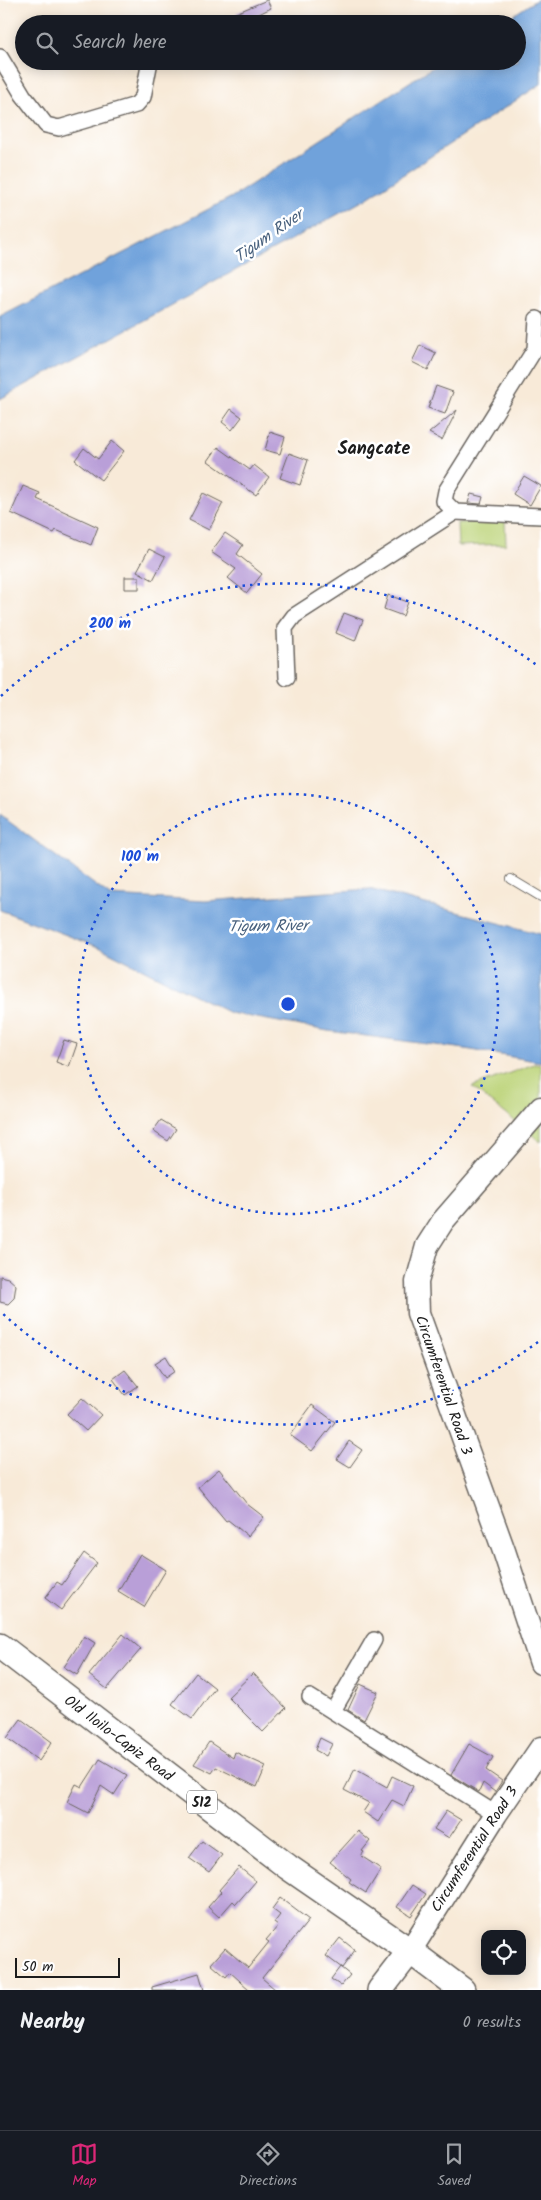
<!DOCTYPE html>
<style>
body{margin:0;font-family:Kalam,sans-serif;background:#20242c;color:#f1f3f6}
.controls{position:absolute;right:15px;bottom:15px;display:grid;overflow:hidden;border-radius:10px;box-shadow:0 2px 12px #0003}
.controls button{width:45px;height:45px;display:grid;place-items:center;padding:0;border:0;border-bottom:1px solid #363941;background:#171b24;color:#f1f3f6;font:25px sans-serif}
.scale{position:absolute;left:15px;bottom:12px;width:105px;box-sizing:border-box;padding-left:5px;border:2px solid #1c1c1c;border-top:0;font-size:14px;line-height:18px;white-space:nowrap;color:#1c1c1c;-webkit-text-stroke:4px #fff;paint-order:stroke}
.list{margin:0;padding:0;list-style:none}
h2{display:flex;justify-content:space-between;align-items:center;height:65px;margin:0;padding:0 20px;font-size:21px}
h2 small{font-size:16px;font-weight:400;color:#9ea1a6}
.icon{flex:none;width:28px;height:28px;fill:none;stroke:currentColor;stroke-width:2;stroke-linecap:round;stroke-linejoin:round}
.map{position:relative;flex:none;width:541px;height:1990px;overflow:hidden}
.search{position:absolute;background:#171b24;box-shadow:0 2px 12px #0003;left:15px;right:15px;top:15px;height:55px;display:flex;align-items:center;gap:12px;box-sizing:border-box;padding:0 18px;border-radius:28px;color:#9ea1a6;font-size:19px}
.sheet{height:140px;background:#171b24}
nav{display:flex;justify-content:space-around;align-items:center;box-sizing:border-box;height:70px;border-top:1px solid #363941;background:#171b24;font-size:14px;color:#9ea1a6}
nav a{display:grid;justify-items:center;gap:2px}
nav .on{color:#db2777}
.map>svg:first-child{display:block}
.green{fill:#bbd377;stroke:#6c784a}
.water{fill:#6fa2db;stroke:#465f7c}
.building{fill:#b99fd8}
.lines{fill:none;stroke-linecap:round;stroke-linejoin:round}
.service-casing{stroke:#69645e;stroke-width:10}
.minor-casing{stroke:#69645e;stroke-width:18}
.secondary-casing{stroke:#69645e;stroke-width:25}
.primary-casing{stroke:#69645e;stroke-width:28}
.service{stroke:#fff;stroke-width:8}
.minor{stroke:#fff;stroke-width:15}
.secondary{stroke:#fff;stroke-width:22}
.primary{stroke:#fff;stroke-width:25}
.ring{fill:none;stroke:#1d4ed8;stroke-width:2.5;stroke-dasharray:2.5 5}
.labels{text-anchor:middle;stroke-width:5;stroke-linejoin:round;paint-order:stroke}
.shield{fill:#fff;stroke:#606060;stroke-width:1}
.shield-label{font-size:14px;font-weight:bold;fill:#1c1c1c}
.street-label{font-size:15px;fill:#1c1c1c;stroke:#fff}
.water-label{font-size:16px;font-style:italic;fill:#465f7c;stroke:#fff}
.quarter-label{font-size:18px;font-weight:bold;fill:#1c1c1c;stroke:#fff}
.centre{fill:#1d4ed8;stroke:#fff;stroke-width:2.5}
.ring-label{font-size:15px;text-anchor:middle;font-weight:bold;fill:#1d4ed8;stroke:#fff;stroke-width:5;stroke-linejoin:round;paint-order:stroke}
</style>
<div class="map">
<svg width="541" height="1990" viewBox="0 0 541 1990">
<rect width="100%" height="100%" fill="#fff"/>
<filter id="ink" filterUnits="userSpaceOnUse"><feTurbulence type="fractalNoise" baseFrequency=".02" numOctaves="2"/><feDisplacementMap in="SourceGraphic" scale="10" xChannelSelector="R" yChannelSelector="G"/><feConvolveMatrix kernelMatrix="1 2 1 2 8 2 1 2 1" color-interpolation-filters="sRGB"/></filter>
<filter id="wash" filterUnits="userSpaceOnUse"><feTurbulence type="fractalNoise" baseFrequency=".0096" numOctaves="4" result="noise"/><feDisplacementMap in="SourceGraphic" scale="20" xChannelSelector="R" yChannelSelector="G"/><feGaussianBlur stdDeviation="1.12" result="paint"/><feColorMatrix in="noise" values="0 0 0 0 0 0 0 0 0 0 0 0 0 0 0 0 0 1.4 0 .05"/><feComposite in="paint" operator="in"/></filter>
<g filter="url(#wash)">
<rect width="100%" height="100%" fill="#f8ead8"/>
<!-- green -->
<g class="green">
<path d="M505 521 506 544 458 546 457 523Z"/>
<path d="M534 1064 541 1065V1142L472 1087Z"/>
</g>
<!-- water -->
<g class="water">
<path d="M536 0H541V84L366 199 0 399V317L232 197 442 61H517V24H500Z"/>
<path d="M0 815 110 896 205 901 369 889 541 934V1062L465 1049 328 1031 230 1013 101 948 0 910Z"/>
</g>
<g id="blocks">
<!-- building -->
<g class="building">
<path d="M267 0 271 8 241 23 236 13Z"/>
<path d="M420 345 436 353 428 370 412 362Z"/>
<path d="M436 386 453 392 445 414 428 408Z"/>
<path d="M231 409 242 417 232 430 222 422Z"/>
<path d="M457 410 442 440 429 433Z"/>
<path d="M270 432 285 437 280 454 265 450Z"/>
<path d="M112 441 124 451 101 480 75 460 84 448 98 459Z"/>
<path d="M218 447 250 470 254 465 269 477 256 495 208 461Z"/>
<path d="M289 453 308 460 300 485 280 478Z"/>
<path d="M524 476 541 486 530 505 513 494Z"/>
<path d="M23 486 40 493 37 499 98 527 91 545 56 530 54 533 11 513Z"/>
<path d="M203 493 223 503 209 530 189 520Z"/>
<path d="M471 494 483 497 481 504 468 503Z"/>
<path d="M225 533 243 545 237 554 262 574 247 593 228 578 236 569 211 552Z"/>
<path d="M149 549 165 557 153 580 137 571Z"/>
<rect x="125" y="577" width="14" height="12"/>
<path d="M388 595 408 602 403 616 384 609Z"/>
<path d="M344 613 363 620 355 641 336 633Z"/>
<path d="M64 1040 77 1044 69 1067 56 1062Z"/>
<path d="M161 1120 176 1129 168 1141 153 1131Z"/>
<path d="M0 1276 8 1278 16 1285 14 1298 8 1304 0 1302Z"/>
<path d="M166 1356 175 1371 165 1378 155 1363Z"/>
<path d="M125 1370 138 1386 125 1395 113 1379Z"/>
<path d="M82 1398 101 1415 86 1431 67 1414Z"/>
<path d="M312 1405 335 1422 312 1451 290 1435Z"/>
<path d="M349 1441 362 1450 350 1467 337 1459Z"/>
<path d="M219 1469 247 1504 264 1517 248 1536 228 1520 226 1521 198 1487Z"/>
<path d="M84 1553 97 1563 61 1610 45 1598 57 1582 62 1585Z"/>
<path d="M140 1554 166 1570 144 1607 118 1591Z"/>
<path d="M123 1634 141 1649 107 1689 89 1675Z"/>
<path d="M84 1636 95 1643 77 1675 64 1667Z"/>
<path d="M196 1673 215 1688 192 1719 172 1704Z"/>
<path d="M253 1673 286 1708 263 1732 228 1697Z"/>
<path d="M360 1684 378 1692 364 1720 348 1710Z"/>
<path d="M21 1719 52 1742 39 1761 7 1738Z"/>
<path d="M320 1738 332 1744 326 1756 315 1750Z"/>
<path d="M209 1742 233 1758 235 1752 266 1766 257 1787 216 1767 212 1773 194 1764Z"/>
<path d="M469 1744 493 1757 486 1770 502 1781 495 1792 483 1783 479 1792 451 1775Z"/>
<path d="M100 1759 127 1775 114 1795 101 1786 88 1813 67 1802 76 1784 82 1787Z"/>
<path d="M355 1769 387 1787 392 1776 413 1786 404 1806 392 1800 378 1822 363 1812 369 1803 344 1790Z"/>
<path d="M446 1811 461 1820 449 1838 434 1829Z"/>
<path d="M358 1831 370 1841 362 1851 364 1852 361 1856 381 1869 366 1893 349 1882 351 1879 330 1862Z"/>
<path d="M202 1841 222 1855 209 1872 189 1858Z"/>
<path d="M239 1867 256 1881 236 1904 233 1901 219 1917 208 1907 221 1892 219 1890Z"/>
<path d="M412 1885 426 1894 411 1916 397 1907Z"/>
<path d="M280 1898 309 1920 262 1978 276 1990H250L230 1972 226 1977 211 1964 225 1948 248 1968 269 1942 266 1940 278 1926 274 1923 280 1915 272 1909Z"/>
<path d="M340 1938 355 1950 342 1968 326 1956Z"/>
<path d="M340 1967 350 1975 341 1986 331 1979Z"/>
<path d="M199 1973 204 1990H152V1987Z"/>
</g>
</g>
</g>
<g filter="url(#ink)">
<use href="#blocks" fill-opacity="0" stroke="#69645e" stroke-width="1"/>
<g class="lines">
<defs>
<path id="service" d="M511 879 541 897"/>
<g id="minor">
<path d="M0 57 23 95 46 125 59 128 136 105 143 97 150 61"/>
<path d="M537 319 535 349 446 491 444 501 455 512 541 516"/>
<path d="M287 678 285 628 294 616 455 512"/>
<path d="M310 1697 496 1814"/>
<path d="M333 1711 374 1640"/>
</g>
<g id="secondary">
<path d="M541 1108 443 1221 427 1246 417 1282 418 1313 504 1551 541 1663"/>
<path d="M410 1951 496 1814 541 1748"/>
</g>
<g id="primary">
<path d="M0 1646 288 1867 410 1951 462 1990"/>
<path d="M380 1990 410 1951"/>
</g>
</defs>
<!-- service casing -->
<use href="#service" class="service-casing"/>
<!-- minor casing -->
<use href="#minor" class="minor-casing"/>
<!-- secondary casing -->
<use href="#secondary" class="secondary-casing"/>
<!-- primary casing -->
<use href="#primary" class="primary-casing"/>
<!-- service -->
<use href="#service" class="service"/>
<!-- minor -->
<use href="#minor" class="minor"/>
<!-- secondary -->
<use href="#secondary" class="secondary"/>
<!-- primary -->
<use href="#primary" class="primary"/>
</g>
</g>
<!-- distance rings -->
<g class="ring">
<circle cx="288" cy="1004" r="210"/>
<path d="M538 1342A421 421 0 0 1 1 1312M1 696A421 421 0 0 1 538 666"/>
</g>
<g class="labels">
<!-- shield labels -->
<rect class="shield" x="187" y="1790.5" width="30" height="23" rx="4"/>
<g class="shield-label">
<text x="202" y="1807">512</text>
</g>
<!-- street labels -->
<g class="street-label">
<text transform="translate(444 1385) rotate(71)" y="5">Circumferential Road 3</text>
<text transform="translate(119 1738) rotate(37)" y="5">Old Iloilo-Capiz Road</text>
<text transform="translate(474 1849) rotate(-57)" y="5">Circumferential Road 3</text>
</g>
<!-- water labels -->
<g class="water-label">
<text transform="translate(268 235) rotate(-35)" y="6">Tigum River</text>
<text transform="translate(268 925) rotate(-1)" y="6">Tigum River</text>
</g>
<!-- quarter labels -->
<g class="quarter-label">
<text x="374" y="454">Sangcate</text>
</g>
</g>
<circle cx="288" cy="1004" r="8" class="centre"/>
<g class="ring-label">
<text x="110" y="628">200 m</text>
<text x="140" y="861">100 m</text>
</g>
</svg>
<div class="controls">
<button><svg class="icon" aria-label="locate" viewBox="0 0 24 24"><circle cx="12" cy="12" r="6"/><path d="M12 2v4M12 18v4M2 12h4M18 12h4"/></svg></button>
</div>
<div class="scale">50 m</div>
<div class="search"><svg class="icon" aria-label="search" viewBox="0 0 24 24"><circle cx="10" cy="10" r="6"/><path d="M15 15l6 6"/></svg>Search here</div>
</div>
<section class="sheet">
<h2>Nearby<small>0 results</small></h2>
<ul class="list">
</ul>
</section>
<nav>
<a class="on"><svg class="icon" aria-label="map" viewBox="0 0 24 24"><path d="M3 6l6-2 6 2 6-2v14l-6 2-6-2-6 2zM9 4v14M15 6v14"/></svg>Map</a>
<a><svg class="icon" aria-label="directions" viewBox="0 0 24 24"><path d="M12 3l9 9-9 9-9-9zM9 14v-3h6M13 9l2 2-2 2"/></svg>Directions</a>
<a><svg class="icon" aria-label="saved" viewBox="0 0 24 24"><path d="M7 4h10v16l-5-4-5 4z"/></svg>Saved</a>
</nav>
